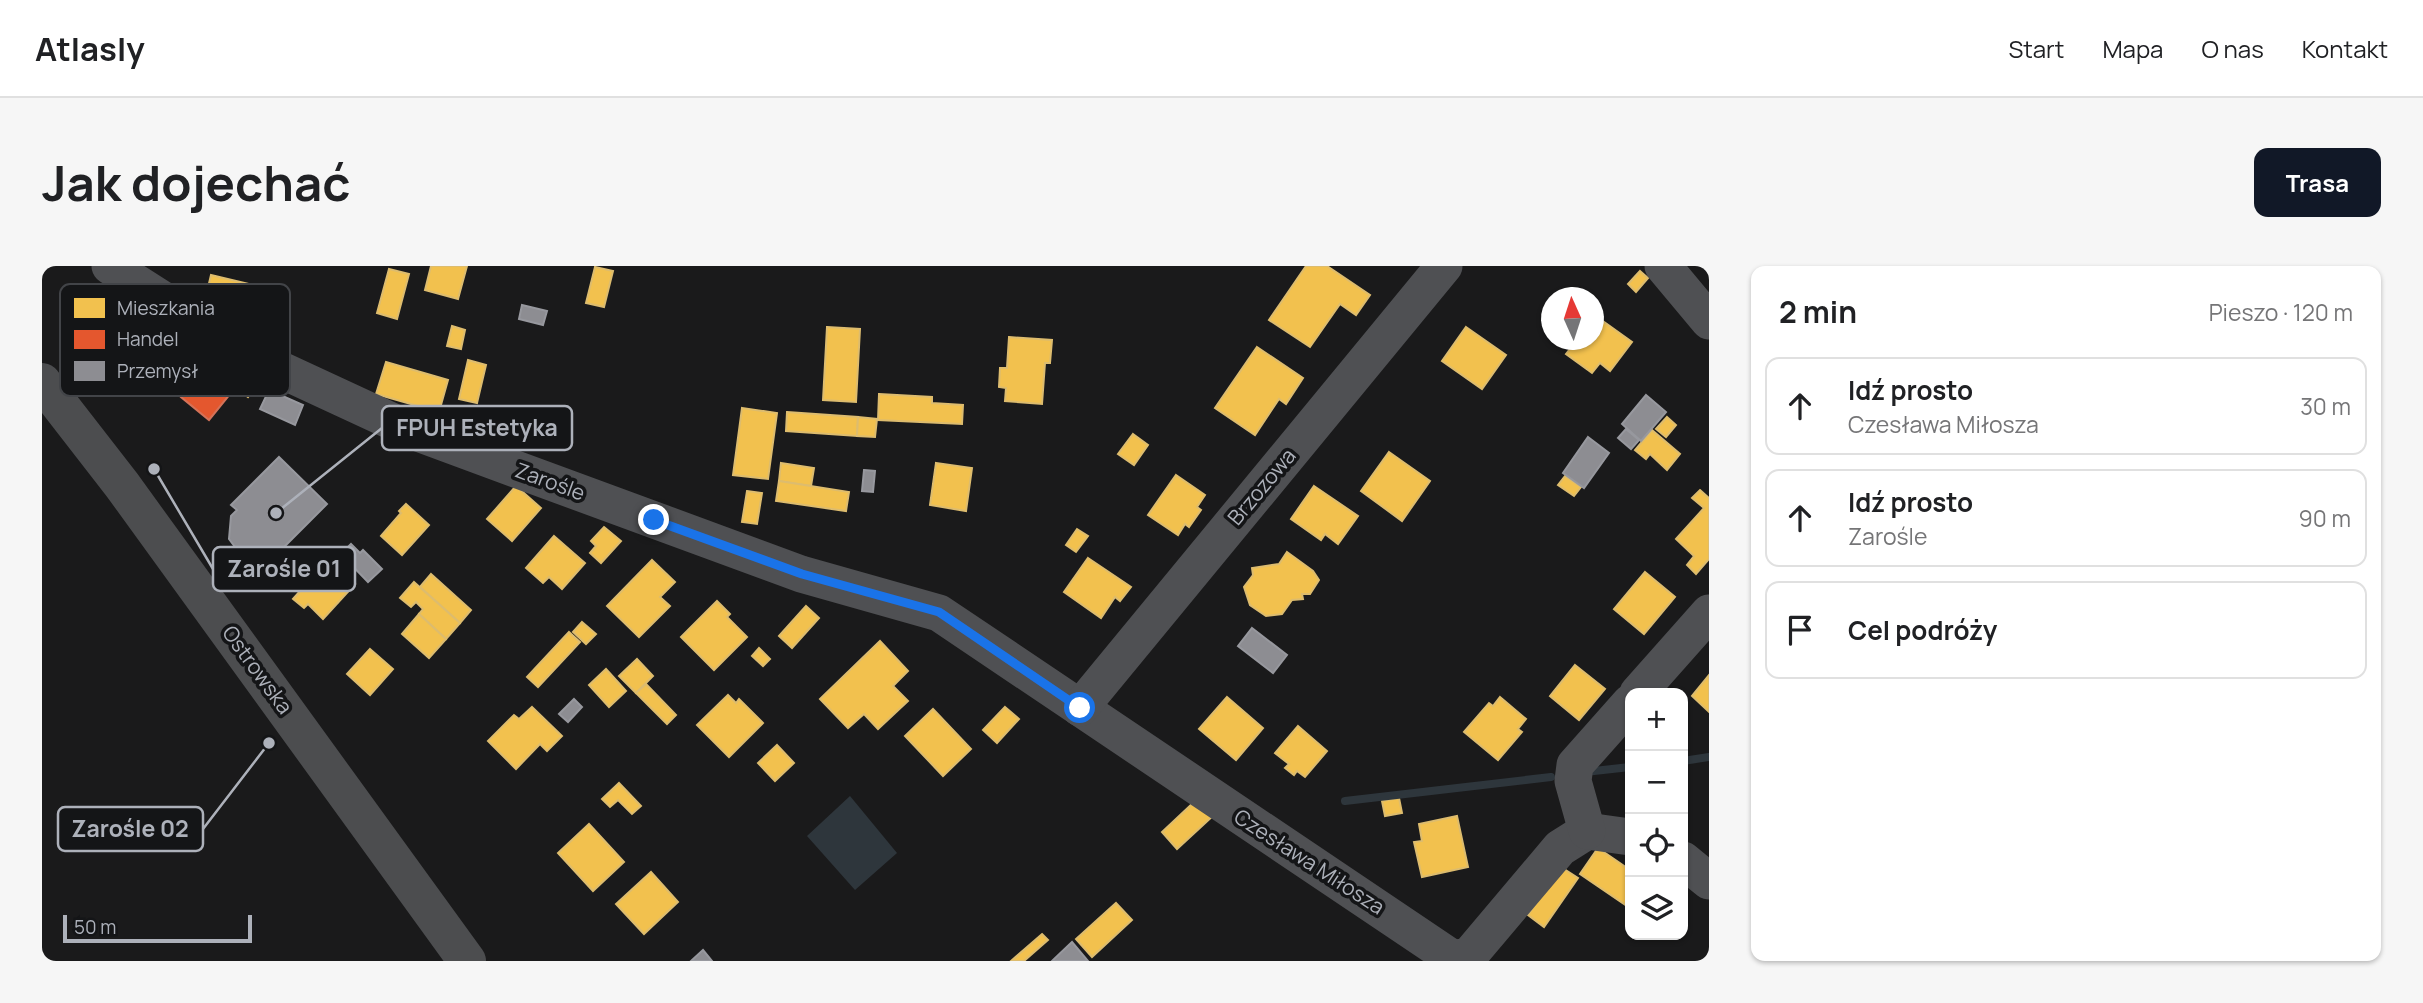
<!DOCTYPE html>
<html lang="pl">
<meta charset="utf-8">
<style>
body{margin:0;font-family:Manrope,sans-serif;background:#f6f6f6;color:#202124}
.controls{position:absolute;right:21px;bottom:21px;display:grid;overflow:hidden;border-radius:14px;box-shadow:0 2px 5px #0004}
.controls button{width:63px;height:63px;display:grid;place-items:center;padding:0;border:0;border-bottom:2px solid #e0e0e0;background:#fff;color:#202124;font:35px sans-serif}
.compass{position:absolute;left:1499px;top:21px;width:63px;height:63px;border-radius:50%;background:#fff;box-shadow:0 2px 5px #0004;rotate:357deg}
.scale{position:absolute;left:21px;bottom:18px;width:189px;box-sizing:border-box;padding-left:7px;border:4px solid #adb1ba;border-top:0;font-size:19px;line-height:24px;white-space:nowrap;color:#adb1ba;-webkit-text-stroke:5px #141517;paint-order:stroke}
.stop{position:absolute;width:21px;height:21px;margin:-16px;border:5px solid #1a73e8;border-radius:50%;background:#fff}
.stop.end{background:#1a73e8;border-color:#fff;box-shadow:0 2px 7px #0008}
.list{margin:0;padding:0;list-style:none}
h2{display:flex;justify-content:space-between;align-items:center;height:91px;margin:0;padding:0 28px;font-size:30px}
h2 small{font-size:23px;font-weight:400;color:#757577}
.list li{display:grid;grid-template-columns:46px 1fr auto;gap:21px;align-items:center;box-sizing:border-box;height:98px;margin:0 14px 14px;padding:0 14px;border:2px solid #e0e0e0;border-radius:14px}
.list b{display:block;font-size:26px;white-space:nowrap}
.list p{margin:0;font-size:23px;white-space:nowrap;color:#757577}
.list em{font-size:23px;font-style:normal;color:#757577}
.icon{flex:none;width:38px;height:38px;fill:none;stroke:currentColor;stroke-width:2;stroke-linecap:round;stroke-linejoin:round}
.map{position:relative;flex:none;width:1667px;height:695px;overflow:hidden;border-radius:14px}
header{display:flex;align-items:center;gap:42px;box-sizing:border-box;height:98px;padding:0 35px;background:#fff;border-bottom:2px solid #e0e0e0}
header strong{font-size:33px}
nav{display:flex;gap:38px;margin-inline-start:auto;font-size:24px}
.intro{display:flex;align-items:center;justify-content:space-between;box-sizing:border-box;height:168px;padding:0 42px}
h1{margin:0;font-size:49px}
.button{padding:18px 32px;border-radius:14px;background:#111827;color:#fff;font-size:24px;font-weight:700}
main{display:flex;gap:42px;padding:0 42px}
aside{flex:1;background:#fff;border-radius:14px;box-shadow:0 2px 5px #0004}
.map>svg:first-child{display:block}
.water{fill:#2e363c}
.homes{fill:#f2c14e;stroke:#ddbc6e;stroke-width:2}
.shops{fill:#e4572e;stroke:#d47258;stroke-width:2}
.industry{fill:#8d8d92;stroke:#97989e;stroke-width:2}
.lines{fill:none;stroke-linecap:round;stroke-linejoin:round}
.stream{stroke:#2e363c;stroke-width:8}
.minor{stroke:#4f5053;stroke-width:37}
.major{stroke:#4c4d4f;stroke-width:38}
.route{stroke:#1a73e8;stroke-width:9}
.labels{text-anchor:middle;stroke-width:7;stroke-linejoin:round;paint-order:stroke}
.street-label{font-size:21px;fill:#adb1ba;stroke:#141517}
.key{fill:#141517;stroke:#424448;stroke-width:2}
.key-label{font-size:19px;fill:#adb1ba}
.leader{fill:none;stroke:#adb1ba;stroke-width:2.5}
.callout-dot{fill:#adb1ba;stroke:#141517;stroke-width:2.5}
.callout{fill:#141517;stroke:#adb1ba;stroke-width:2.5}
.callout-label{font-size:23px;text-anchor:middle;font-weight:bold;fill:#adb1ba}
</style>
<header>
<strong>Atlasly</strong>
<nav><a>Start</a><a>Mapa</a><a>O nas</a><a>Kontakt</a></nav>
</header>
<div class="intro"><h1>Jak dojechać</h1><a class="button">Trasa</a></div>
<main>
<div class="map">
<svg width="1667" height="695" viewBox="0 0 1667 695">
<rect width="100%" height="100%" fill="#1a1a1b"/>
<!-- water -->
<path class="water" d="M808 530 855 587 813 624 765 570Z"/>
<!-- homes -->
<g class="homes">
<path d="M389 0H425L416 33 383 24Z"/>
<path d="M1264 0H1285L1328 29 1314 49 1298 38 1268 81 1227 54Z"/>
<path d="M553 1 571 5 562 41 544 37Z"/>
<path d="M347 3 367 8 355 53 335 47Z"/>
<path d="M1598 5 1606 12 1594 26 1586 18Z"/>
<path d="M169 9 211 19 201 57 160 47Z"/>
<path d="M1558 53 1590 76 1568 105 1558 97 1550 107 1524 88 1535 74H1552V61Z"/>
<path d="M410 60 423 64 419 83 405 80Z"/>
<path d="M785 61 818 63 814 136 781 134Z"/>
<path d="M1424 61 1464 89 1440 123 1400 95Z"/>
<path d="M967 71 1010 74 1008 97H1003L1000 138 963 135 964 122 957 121 958 102H965Z"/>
<path d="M1215 81 1261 112 1244 138 1237 133 1213 169 1173 142Z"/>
<path d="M426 94 444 99 435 137 417 133Z"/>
<path d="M344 96 406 114 397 146 334 128Z"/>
<path d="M207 108 217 117 206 131 195 122Z"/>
<path d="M837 128 890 131V137L921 139 920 158 836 154Z"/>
<path d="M700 142 735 147 726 213 691 209Z"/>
<path d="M745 146 816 151 815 170 744 165Z"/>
<path d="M816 151 835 153 833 171 815 170Z"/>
<path d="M1625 151 1634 159 1624 171 1614 163Z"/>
<path d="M1610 164 1638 188 1625 204 1608 188 1604 193 1593 184Z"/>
<path d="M1091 168 1106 179 1092 199 1076 188Z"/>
<path d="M1347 186 1388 215 1360 255 1319 225Z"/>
<path d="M739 197 772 202 769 220 737 215Z"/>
<path d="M894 197 930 202 924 245 888 239Z"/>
<path d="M1134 209 1163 229 1155 241 1159 244 1147 261 1143 258 1136 269 1106 249Z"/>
<path d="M1523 210 1539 221 1532 230 1516 219Z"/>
<path d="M737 215 807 226 804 245 734 235Z"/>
<path d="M474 220 499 242 470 275 445 253Z"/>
<path d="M1272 220 1316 250 1296 278 1283 268 1279 274 1249 253Z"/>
<path d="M1658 224 1667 232V293L1654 308 1645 299 1652 290 1634 273 1662 242 1650 232Z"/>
<path d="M705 225 720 227 715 258 700 256Z"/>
<path d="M364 238 387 259 360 289 339 270 359 247 357 245Z"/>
<path d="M562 261 579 275 559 297 548 287 554 280 549 275Z"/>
<path d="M1035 263 1046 270 1034 286 1024 279Z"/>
<path d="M512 270 543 297 520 323 507 311 501 317 484 302Z"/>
<path d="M1245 286 1271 305 1277 314 1268 328H1260L1261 333 1250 334 1240 348 1224 350 1208 339 1202 321 1211 309 1210 302 1237 298Z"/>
<path d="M1046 292 1089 321 1078 335 1073 331 1059 352 1022 326Z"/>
<path d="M286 294 313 318 281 353 266 338 262 342 251 333Z"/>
<path d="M610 294 633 316 618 331 628 340 597 371 565 340Z"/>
<path d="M1603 306 1633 331 1602 368 1572 343Z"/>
<path d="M389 308 429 344 418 357 378 321Z"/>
<path d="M372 316 418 357 404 373 377 348 381 343 374 336 369 341 358 332Z"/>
<path d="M675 335 688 348 685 351 705 371 672 404 639 371Z"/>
<path d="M764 340 777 352 750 382 737 370Z"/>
<path d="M377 348 404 373 387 392 360 368Z"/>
<path d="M540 356 554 368 544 378 531 366Z"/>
<path d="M527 366 538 376 496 421 485 411Z"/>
<path d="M838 375 866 405 851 420 866 435 836 463 822 448 806 462 778 433Z"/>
<path d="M717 382 728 393 721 400 710 390Z"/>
<path d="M328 383 351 403 328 429 305 408Z"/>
<path d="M595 393 611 410 594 427 577 410Z"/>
<path d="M1533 399 1563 423 1537 454 1508 430Z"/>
<path d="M564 403 584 425 567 441 547 419Z"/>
<path d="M1667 409V446L1650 430Z"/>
<path d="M604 418 634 449 625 458 594 427Z"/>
<path d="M686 429 694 437 697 433 721 457 687 491 655 459Z"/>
<path d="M1185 431 1221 462 1194 494 1157 463Z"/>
<path d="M1458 431 1484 453 1476 463 1480 466 1456 494 1422 466 1447 437 1451 440Z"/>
<path d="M490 441 520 470 505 485 498 478 474 503 446 475 472 449 477 453Z"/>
<path d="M963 441 977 453 955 477 941 464Z"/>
<path d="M891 443 929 483 901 510 863 470Z"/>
<path d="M1256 460 1285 485 1263 511 1255 505 1252 509 1243 502 1247 498 1233 487Z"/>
<path d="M735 479 752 497 733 515 716 497Z"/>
<path d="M577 517 599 540 590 548 576 534 568 541 560 533Z"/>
<path d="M1357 532 1360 547 1343 550 1340 535Z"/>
<path d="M1152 536 1172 549 1135 583 1120 566Z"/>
<path d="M1415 550 1426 601 1380 611 1372 576 1380 575 1377 558Z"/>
<path d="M547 558 582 596 551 625 516 587Z"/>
<path d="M1556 582 1588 604V642L1538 608Z"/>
<path d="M1519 601 1536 612 1502 661 1486 649Z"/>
<path d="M609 606 636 636 602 668 574 638Z"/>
<path d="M1074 637 1090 654 1050 691 1034 673Z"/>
<path d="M1000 668 1006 674 982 695H969Z"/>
</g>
<!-- shops -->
<path class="shops" d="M158 101 169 110 174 103 183 110 177 117 189 127 167 154 139 131 154 113 151 110Z"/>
<!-- industry -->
<g class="industry">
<path d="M480 39 505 45 501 59 477 53Z"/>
<path d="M227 124 261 139 253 159 218 143Z"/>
<path d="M1604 129 1624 146 1599 175 1580 158Z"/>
<path d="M1584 163 1597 174 1589 183 1576 172Z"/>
<path d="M1546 171 1567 187 1542 222 1521 207Z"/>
<path d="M237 191 285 238 237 286 233 282 210 306 193 289 196 285 187 273 189 250 195 244 189 239Z"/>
<path d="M822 204 833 205 831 226 820 225Z"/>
<path d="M309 278 318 287 321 284 340 303 326 316 299 288Z"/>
<path d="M1210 362 1245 389 1231 407 1196 380Z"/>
<path d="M532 433 540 441 526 456 517 448Z"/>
<path d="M1030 676 1046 695H1010Z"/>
<path d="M661 684 670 695H649Z"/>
</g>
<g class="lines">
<!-- stream -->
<g class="stream">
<path d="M1641 495 1667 491"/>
<path d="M1543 506 1588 501"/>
<path d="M1303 535 1509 511"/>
</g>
<!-- minor -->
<g class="minor">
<path d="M68 0 209 90 373 166 759 308 897 347 1410 692 1426 691 1518 582 1545 565 1588 571"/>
<path d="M1621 0 1667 55"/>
<path d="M1596 427 1667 347"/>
<path d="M1038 442 1402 0"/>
<path d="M1545 565 1531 515 1533 499 1588 437"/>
<path d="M1641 594 1667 615"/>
</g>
<!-- major -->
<path class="major" d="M0 116 80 219 425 695"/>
</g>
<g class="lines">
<!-- route -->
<path class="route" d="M612 254 760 308 897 346 1038 442"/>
</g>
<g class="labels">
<!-- street labels -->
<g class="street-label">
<text transform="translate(508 216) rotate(20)" y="7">Zarośle</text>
<text transform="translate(1220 221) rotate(-50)" y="7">Brzozowa</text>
<text transform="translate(215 404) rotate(54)" y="7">Ostrowska</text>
<text transform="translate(1267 596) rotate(33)" y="7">Czesława Miłosza</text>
</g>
</g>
<!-- legend -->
<rect x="18" y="18" width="230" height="112" rx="10" class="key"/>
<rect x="32" y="32" width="31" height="20" fill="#f2c14e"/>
<rect x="32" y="64" width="31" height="19" fill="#e4572e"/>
<rect x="32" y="95" width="31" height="20" fill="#8d8d92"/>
<g class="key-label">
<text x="75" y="49">Mieszkania</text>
<text x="75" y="80">Handel</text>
<text x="75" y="112">Przemysł</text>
</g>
<!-- callouts -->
<path class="leader" d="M234 247L340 162M112 203L171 303M227 477L161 563"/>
<g class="callout-dot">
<circle cx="234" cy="247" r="7"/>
<circle cx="112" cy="203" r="7"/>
<circle cx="227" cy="477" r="7"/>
</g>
<g class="callout">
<rect x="340" y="140" width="190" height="44" rx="7"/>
<rect x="171" y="281" width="142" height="44" rx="7"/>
<rect x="16" y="541" width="145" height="44" rx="7"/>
</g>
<g class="callout-label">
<text x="435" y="170">FPUH Estetyka</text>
<text x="242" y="311">Zarośle 01</text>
<text x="88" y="571">Zarośle 02</text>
</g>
</svg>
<div class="controls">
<button>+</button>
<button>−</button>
<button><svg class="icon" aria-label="locate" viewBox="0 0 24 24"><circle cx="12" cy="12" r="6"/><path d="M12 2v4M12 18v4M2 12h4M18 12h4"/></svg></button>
<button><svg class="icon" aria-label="layers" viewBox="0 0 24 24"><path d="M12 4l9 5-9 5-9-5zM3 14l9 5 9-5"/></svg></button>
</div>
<svg class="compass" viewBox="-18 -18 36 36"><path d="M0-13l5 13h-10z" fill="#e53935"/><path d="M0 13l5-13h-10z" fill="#757577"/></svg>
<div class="scale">50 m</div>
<div class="stop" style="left:1038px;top:442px"></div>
<div class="stop end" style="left:612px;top:254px"></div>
</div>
<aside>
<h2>2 min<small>Pieszo · 120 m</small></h2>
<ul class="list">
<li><svg class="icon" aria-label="ahead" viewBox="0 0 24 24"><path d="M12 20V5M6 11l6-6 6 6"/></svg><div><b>Idź prosto</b><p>Czesława Miłosza</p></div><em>30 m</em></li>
<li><svg class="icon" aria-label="ahead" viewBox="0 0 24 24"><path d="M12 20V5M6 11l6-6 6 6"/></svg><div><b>Idź prosto</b><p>Zarośle</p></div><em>90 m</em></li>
<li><svg class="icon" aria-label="arrive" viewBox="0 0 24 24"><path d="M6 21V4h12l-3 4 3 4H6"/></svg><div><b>Cel podróży</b></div></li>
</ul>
</aside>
</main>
